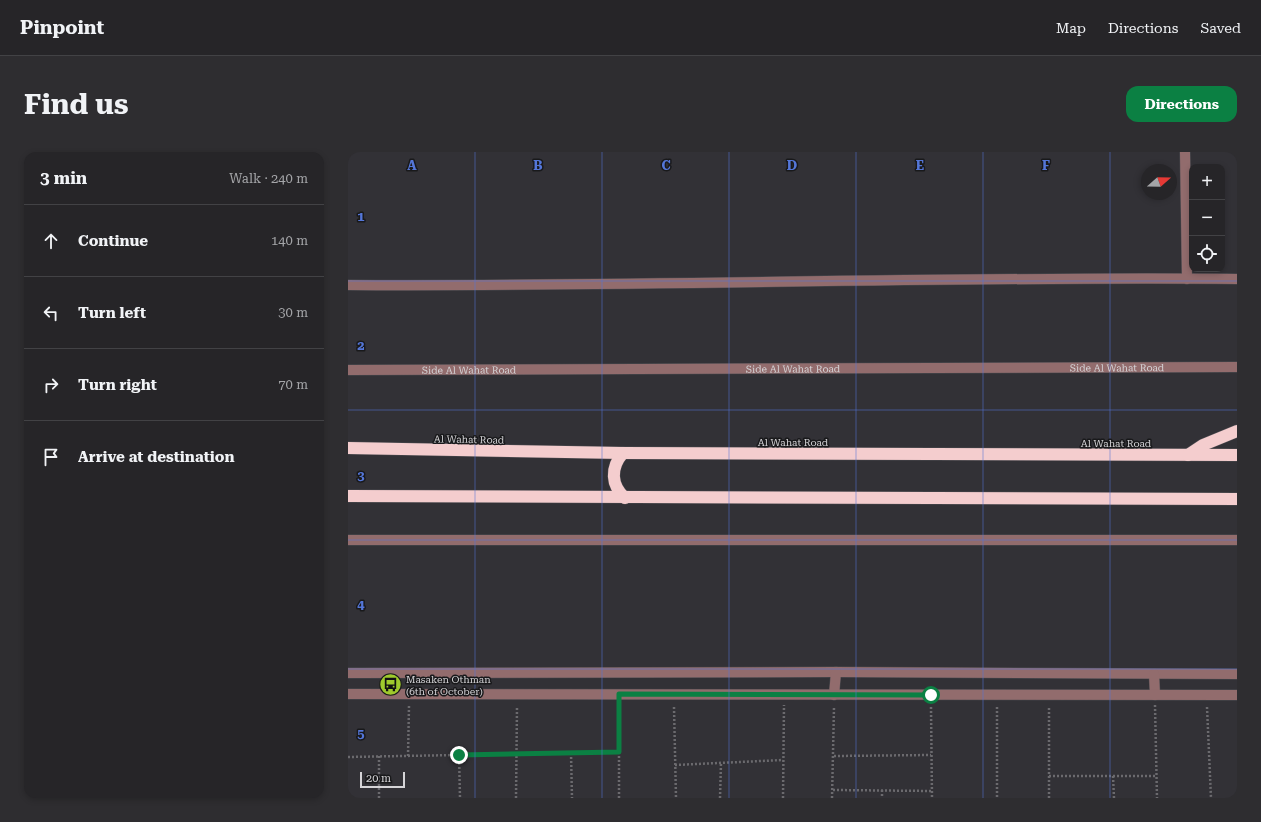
<!DOCTYPE html>
<meta charset="utf-8">
<style>
body{margin:0;font-family:"Roboto Serif",serif;background:#2e2d30;color:#f1f3f6}
.controls{position:absolute;right:12px;top:12px;display:grid;overflow:hidden;border-radius:8px;box-shadow:0 2px 6px #0003}
.controls button{width:36px;height:36px;display:grid;place-items:center;padding:0;border:0;border-bottom:1px solid #424245;background:#262528;color:#f1f3f6;font:20px sans-serif}
.compass{position:absolute;left:793px;top:12px;width:36px;height:36px;border-radius:50%;background:#262528;box-shadow:0 2px 6px #0003;rotate:70deg}
.scale{position:absolute;left:12px;bottom:10px;width:45px;box-sizing:border-box;padding-left:4px;border:2px solid #d5d4d7;border-top:0;font-size:11px;line-height:14px;white-space:nowrap;color:#d5d4d7;-webkit-text-stroke:3px #19191b;paint-order:stroke}
.stop{position:absolute;width:12px;height:12px;margin:-9px;border:3px solid #0b8043;border-radius:50%;background:#fff}
.stop.end{background:#0b8043;border-color:#fff;box-shadow:0 1px 4px #0008}
.list{margin:0;padding:0;list-style:none}
h2{display:flex;justify-content:space-between;align-items:center;height:52px;margin:0;padding:0 16px;font-size:17px}
h2 small{font-size:13px;font-weight:400;color:#a4a5a8}
.list li{display:grid;grid-template-columns:26px 1fr auto;gap:12px;align-items:center;box-sizing:border-box;height:72px;padding:0 16px;border-top:1px solid #424245}
.list b{display:block;font-size:15px;white-space:nowrap}
.list em{font-size:13px;font-style:normal;color:#a4a5a8}
.icon{flex:none;width:22px;height:22px;fill:none;stroke:currentColor;stroke-width:2;stroke-linecap:round;stroke-linejoin:round}
.map{position:relative;flex:none;width:889px;height:646px;overflow:hidden;border-radius:12px}
header{display:flex;align-items:center;gap:24px;box-sizing:border-box;height:56px;padding:0 20px;background:#262528;border-bottom:1px solid #424245}
header strong{font-size:19px}
nav{display:flex;gap:22px;margin-inline-start:auto;font-size:14px}
.intro{display:flex;align-items:center;justify-content:space-between;box-sizing:border-box;height:96px;padding:0 24px}
h1{margin:0;font-size:28px}
.button{padding:10px 18px;border-radius:12px;background:#0b8043;color:#fff;font-size:14px;font-weight:700}
main{display:flex;gap:24px;padding:0 24px}
aside{flex:1;background:#262528;border-radius:12px;box-shadow:0 2px 6px #0003}
.map>svg:first-child{display:block}
.lines{fill:none;stroke-linecap:round;stroke-linejoin:round}
.minor-casing{stroke:#4f4e53;stroke-width:11}
.highway-casing{stroke:#4f4e53;stroke-width:13}
.path{stroke:#6b6a6e;stroke-width:2.5;stroke-dasharray:2 2;stroke-linecap:butt}
.minor{stroke:#926c6d;stroke-width:10}
.highway{stroke:#f4cdce;stroke-width:12}
.route{stroke:#0b8043;stroke-width:5}
.grid{fill:none;stroke:#5476d8;stroke-width:1;stroke-opacity:0.55}
.labels{text-anchor:middle;stroke-width:3;stroke-linejoin:round;paint-order:stroke}
.street-label{font-size:10px;fill:#d5d4d7;stroke:#19191b}
.poi-label{font-size:10px;fill:#d5d4d7;stroke:#19191b;text-anchor:start}
.grid-label{font-size:13px;text-anchor:middle;font-weight:bold;fill:#5476d8;stroke:#19191b;stroke-width:3;stroke-linejoin:round;paint-order:stroke}
</style>
<header>
<strong>Pinpoint</strong>
<nav><a>Map</a><a>Directions</a><a>Saved</a></nav>
</header>
<div class="intro"><h1>Find us</h1><a class="button">Directions</a></div>
<main>
<aside>
<h2>3 min<small>Walk · 240 m</small></h2>
<ul class="list">
<li><svg class="icon" aria-label="ahead" viewBox="0 0 24 24"><path d="M12 20V5M6 11l6-6 6 6"/></svg><div><b>Continue</b></div><em>140 m</em></li>
<li><svg class="icon" aria-label="left" viewBox="0 0 24 24"><path d="M17 20v-9H6M10 6l-5 5 5 5"/></svg><div><b>Turn left</b></div><em>30 m</em></li>
<li><svg class="icon" aria-label="right" viewBox="0 0 24 24"><path d="M7 20v-9h11M14 6l5 5-5 5"/></svg><div><b>Turn right</b></div><em>70 m</em></li>
<li><svg class="icon" aria-label="arrive" viewBox="0 0 24 24"><path d="M6 21V4h12l-3 4 3 4H6"/></svg><div><b>Arrive at destination</b></div></li>
</ul>
</aside>
<div class="map">
<svg width="889" height="646" viewBox="0 0 889 646">
<rect width="100%" height="100%" fill="#323136"/>
<g class="lines">
<defs>
<g id="minor">
<path d="M837 0 839 127"/>
<path d="M0 133C296 135 593 124 889 127"/>
<path id="s1" d="M0 218 889 215"/>
<path d="M0 388H889"/>
<path d="M0 521 488 520 889 522"/>
<path d="M806 522 807 543"/>
<path d="M0 542 889 543"/>
<path d="M486 543 488 520"/>
</g>
<g id="highway">
<path d="M0 296 275 301 889 303"/>
<path d="M275 301C262 316 263 333 277 346"/>
<path d="M840 303 855 293 889 279"/>
<path d="M0 344 889 347"/>
</g>
</defs>
<!-- minor casing -->
<use href="#minor" class="minor-casing"/>
<!-- highway casing -->
<use href="#highway" class="highway-casing"/>
<!-- path -->
<g class="path">
<path d="M807 553 809 646"/>
<path d="M326 555 328 646"/>
<path d="M583 555 584 646"/>
<path d="M649 555V646"/>
<path d="M859 555 863 646"/>
<path d="M223 601 224 646"/>
<path d="M111 603 112 646"/>
<path d="M31 604V646"/>
<path d="M60 604 61 554"/>
<path d="M486 604 583 603"/>
<path d="M0 605 271 600"/>
<path d="M327 613 435 608"/>
<path d="M701 624H809"/>
<path d="M765 624 766 646"/>
<path d="M485 638 584 639"/>
<path d="M534 638V646"/>
<path d="M168 646 169 555"/>
<path d="M271 646V553"/>
<path d="M372 646 373 611"/>
<path d="M435 646 436 553"/>
<path d="M484 646 486 555"/>
<path d="M701 646V555"/>
</g>
<!-- minor -->
<use href="#minor" class="minor"/>
<!-- highway -->
<use href="#highway" class="highway"/>
</g>
<g class="lines">
<!-- route -->
<path class="route" d="M111 603 271 600V542L583 543"/>
</g>
<!-- grid -->
<path class="grid" d="M127 0V646M254 0V646M381 0V646M508 0V646M635 0V646M762 0V646M0 129H889M0 258H889M0 388H889M0 517H889"/>
<!-- icons -->
<defs>
<symbol id="bus-disc" viewBox="-11 -11 22 22"><circle r="9.5" fill="#9fca2d" stroke="#19191b"/><path d="M-5-6H5V4H4V6H2V4H-2V6H-4V4H-5ZM-3.5-4V0h7V-4ZM-3.5 1.2v1.5H-2V1.2ZM2 1.2v1.5H3.5V1.2Z" fill="#111"/></symbol>
</defs>
<g fill-rule="evenodd">
<use href="#bus-disc" x="30" y="520" width="25" height="25"/>
</g>
<g class="labels">
<!-- street labels -->
<g class="street-label">
<text dy="4" stroke="none"><textPath href="#s1" startOffset="769">Side Al Wahat Road</textPath></text>
<text dy="4" stroke="none"><textPath href="#s1" startOffset="445">Side Al Wahat Road</textPath></text>
<text dy="4" stroke="none"><textPath href="#s1" startOffset="121">Side Al Wahat Road</textPath></text>
<text transform="translate(121 287) rotate(1)" y="4">Al Wahat Road</text>
<text x="445" y="294">Al Wahat Road</text>
<text x="768" y="295">Al Wahat Road</text>
</g>
<!-- poi labels -->
<g class="poi-label">
<text x="58" y="531">Masaken Othman<tspan x="58" dy="12">(6th of October)</tspan></text>
</g>
</g>
<g class="grid-label">
<text x="64" y="18">A</text>
<text x="190" y="18">B</text>
<text x="318" y="18">C</text>
<text x="444" y="18">D</text>
<text x="572" y="18">E</text>
<text x="698" y="18">F</text>
<text x="13" y="69">1</text>
<text x="13" y="198">2</text>
<text x="13" y="328">3</text>
<text x="13" y="457">4</text>
<text x="13" y="586">5</text>
</g>
</svg>
<div class="controls">
<button>+</button>
<button>−</button>
<button><svg class="icon" aria-label="locate" viewBox="0 0 24 24"><circle cx="12" cy="12" r="6"/><path d="M12 2v4M12 18v4M2 12h4M18 12h4"/></svg></button>
</div>
<svg class="compass" viewBox="-18 -18 36 36"><path d="M0-13l5 13h-10z" fill="#e53935"/><path d="M0 13l5-13h-10z" fill="#a4a5a8"/></svg>
<div class="scale">20 m</div>
<div class="stop" style="left:583px;top:543px"></div>
<div class="stop end" style="left:111px;top:603px"></div>
</div>
</main>
